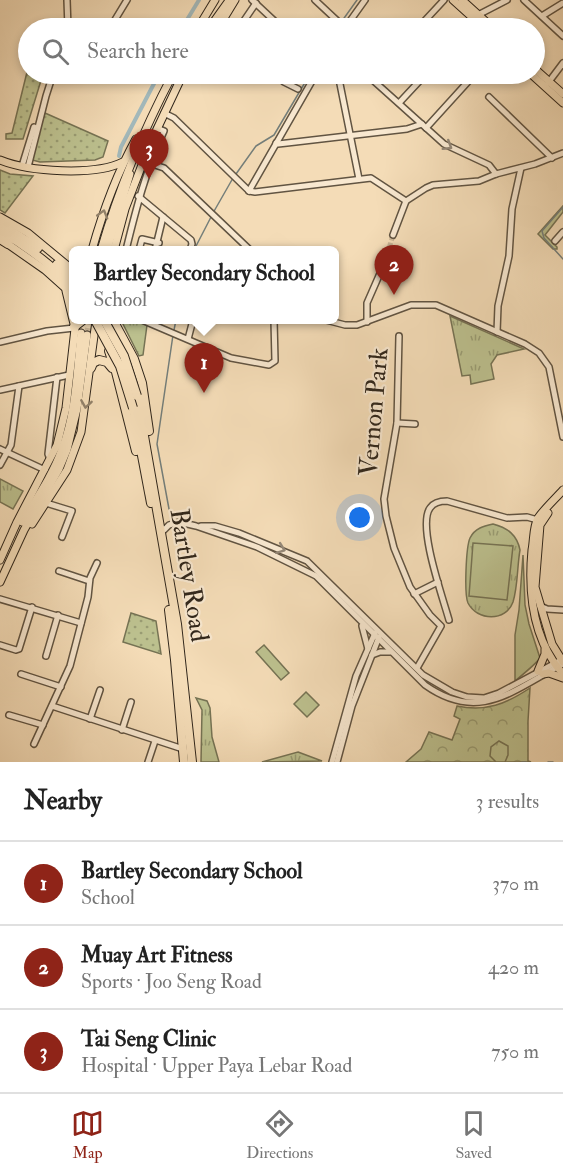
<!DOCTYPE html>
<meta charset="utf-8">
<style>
body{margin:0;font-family:"IM FELL Double Pica",serif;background:#f2f2f2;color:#222}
.you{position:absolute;left:360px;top:518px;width:21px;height:21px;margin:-15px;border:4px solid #fff;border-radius:50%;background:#1a73e8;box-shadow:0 0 0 9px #1a73e833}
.badge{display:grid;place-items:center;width:39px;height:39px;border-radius:50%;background:#8f2418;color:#fff;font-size:20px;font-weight:700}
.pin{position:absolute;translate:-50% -50px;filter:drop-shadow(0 2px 3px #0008)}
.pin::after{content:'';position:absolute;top:32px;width:21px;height:18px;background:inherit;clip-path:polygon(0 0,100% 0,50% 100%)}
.popup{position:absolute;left:69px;top:246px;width:270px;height:78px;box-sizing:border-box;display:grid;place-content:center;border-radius:9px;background:#fff;filter:drop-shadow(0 2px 4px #0005);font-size:20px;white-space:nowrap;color:#767676}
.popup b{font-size:22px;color:#222}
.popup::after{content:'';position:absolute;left:50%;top:100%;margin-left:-12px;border:12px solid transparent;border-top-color:#fff}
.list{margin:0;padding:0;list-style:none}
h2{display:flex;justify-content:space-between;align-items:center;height:78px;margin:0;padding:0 24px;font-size:26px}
h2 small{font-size:20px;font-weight:400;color:#767676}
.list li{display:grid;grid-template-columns:39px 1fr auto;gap:18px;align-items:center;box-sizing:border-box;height:84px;padding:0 24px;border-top:2px solid #e0e0e0}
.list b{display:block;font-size:22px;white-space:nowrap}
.list p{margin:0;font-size:20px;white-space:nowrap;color:#767676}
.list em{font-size:20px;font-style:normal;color:#767676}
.icon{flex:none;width:33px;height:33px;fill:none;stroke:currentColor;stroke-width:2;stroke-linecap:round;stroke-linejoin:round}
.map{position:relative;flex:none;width:563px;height:762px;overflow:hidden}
.search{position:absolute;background:#fff;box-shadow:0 3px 9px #0003;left:18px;right:18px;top:18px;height:66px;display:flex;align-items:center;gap:15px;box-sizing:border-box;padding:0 21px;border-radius:33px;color:#767676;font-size:22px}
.sheet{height:330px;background:#fff}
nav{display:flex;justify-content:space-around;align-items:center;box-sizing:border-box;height:84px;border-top:2px solid #e0e0e0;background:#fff;font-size:16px;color:#767676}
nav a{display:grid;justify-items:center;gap:3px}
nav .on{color:#8f2418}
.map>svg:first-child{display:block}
.grass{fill:url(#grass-dots);stroke:#767354;stroke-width:1.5}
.forest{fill:url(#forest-crowns);stroke:#767354;stroke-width:1.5}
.park{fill:url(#park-tufts);stroke:#767354;stroke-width:1.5}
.garden{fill:#bcc08e;stroke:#767354;stroke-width:1.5}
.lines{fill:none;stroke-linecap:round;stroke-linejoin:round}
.stream{stroke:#747e7a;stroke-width:1.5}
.canal{stroke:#a2b8ba;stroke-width:4}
.minor-tunnel{stroke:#cdb898;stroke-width:5;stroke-dasharray:5 2.5;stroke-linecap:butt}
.major-tunnel{stroke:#cdb898;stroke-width:7;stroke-dasharray:7 3.5;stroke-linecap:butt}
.minor-casing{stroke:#615442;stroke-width:8}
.major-casing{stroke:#30261b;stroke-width:9}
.highway-casing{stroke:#30261b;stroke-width:10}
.minor{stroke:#f8e8d0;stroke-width:5}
.major{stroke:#f4dcb7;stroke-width:7}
.highway{stroke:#f4dcb7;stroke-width:8}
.highway-bridge-casing{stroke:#30261b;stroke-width:10;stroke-linecap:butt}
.highway-bridge{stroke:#f4dcb7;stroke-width:8}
.oneway{stroke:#948776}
.oneway2{stroke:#928169}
.labels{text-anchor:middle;stroke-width:4.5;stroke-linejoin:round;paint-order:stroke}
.street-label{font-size:26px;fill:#30261b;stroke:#f8e8d0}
</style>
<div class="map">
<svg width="563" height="762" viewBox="0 0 563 762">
<defs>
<pattern id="grass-dots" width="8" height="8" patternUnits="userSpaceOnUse" patternTransform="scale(1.5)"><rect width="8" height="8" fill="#bcc08e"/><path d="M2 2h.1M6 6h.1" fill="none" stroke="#999c73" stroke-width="1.8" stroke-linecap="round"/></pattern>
<pattern id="forest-crowns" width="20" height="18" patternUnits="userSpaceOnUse" patternTransform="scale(1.5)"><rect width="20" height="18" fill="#bcc08e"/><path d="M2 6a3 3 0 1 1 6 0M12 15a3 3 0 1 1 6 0" fill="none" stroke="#999c73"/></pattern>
<pattern id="park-tufts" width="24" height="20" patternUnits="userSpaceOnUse" patternTransform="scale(1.5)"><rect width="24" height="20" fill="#bcc08e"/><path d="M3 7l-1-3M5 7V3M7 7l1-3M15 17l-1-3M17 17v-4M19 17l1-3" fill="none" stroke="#999c73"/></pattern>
</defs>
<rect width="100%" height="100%" fill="#f4dcb7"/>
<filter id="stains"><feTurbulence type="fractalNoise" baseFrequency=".00333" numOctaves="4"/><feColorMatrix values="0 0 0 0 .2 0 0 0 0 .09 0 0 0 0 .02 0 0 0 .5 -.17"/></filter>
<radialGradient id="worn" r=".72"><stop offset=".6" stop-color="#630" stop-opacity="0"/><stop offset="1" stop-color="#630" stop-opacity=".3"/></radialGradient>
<!-- grass -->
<g class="grass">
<path d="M28 68V74H43L23 139H6V134L12 133Z"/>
<path d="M45 113 108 141 103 157 95 160 40 162 32 160V148Z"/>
<path d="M0 170 10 174 33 176 5 213 0 210Z"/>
<path d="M131 613 156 621 161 654 123 642Z"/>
</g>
<!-- forest -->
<path class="forest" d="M530 688 528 721V761L531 762H406L421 749 429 732 452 740 460 719 454 716 457 706C486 712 506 704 530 688Z"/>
<!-- park -->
<g class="park">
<path d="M563 206V212L545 235 557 247V249H553L538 234Z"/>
<path d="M450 316 524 349 497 355 491 364 494 379 471 384 470 375 462 376Z"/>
<path d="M121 320H135L147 325 143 355 139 356Z"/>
<path d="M0 479 23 491 13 509 0 502Z"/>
<path d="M493 524C508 528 517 535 520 550 517 567 518 586 513 602 506 622 477 621 468 603 464 594 466 547 470 538 475 528 484 526 493 524Z"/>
<path d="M196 698 207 701 210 708 212 737 219 762H201L202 710Z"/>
<path d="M499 741 508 746V755L505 762H496L490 756 491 747Z"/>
<path d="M298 752 322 761 262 762Z"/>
</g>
<!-- garden -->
<g class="garden">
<path d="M473 543 513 546 507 600 469 596Z"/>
<path d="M523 555 525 605 529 624 540 658C537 663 521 676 515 681V635L519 610Z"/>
<path d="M264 645 289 673 281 680 256 652Z"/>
<path d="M306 692 319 705 307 717 294 704Z"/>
</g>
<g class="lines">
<!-- stream -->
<g class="stream">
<path d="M337 28 357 0"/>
<path d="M236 174 256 146 274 135 310 74"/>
<path d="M563 207 542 231 544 238 563 259"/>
<path d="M213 213 233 178"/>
<path d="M194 250 211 217"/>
<path d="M174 330 176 320"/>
<path d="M169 509 157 444 173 335"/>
<path d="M522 762H526"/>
<path d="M548 762H553"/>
</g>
<!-- canal -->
<g class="canal">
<path d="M182 28 199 0"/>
<path d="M119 156 121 147 159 74"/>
</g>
<!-- minor-tunnel -->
<path class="minor-tunnel" d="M385 262 393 235"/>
<!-- major-tunnel -->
<path class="major-tunnel" d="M87 335 90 320"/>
<defs>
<g id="minor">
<path d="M67 0 68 28"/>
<path d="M252 0 282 28"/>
<path d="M315 0 345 28"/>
<path d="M524 0 563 36"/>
<path d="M478 15 507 0"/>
<path d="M542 16 563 3"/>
<path d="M110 28 127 0"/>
<path d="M239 28 256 3"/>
<path d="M345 28 365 0"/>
<path d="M418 28 444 0"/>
<path d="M468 28 473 23V19"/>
<path d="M275 74 284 82 298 89"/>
<path d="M338 74 359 179"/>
<path d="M366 74 444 144 489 165 496 174"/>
<path d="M548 83 563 63"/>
<path d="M489 97 552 158"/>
<path d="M399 103 426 74"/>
<path d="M164 113 174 118 249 191"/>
<path d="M426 128 475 74"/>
<path d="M276 143 278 144 287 143 407 129 422 124"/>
<path d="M143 161 164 168 250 250"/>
<path d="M22 166 34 127"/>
<path d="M28 167 46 96 53 74"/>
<path d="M249 191 255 192 371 178 406 201"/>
<path d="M249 191 316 74"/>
<path d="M138 196 191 240 192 244 190 250"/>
<path d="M393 235 406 201 426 188 433 185 479 181 496 174 535 164 563 153"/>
<path d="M555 241 563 232"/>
<path d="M126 250C136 209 146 170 164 131L157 128"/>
<path d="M139 250 142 239 159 243"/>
<path d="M155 250 163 217"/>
<path d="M142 320 231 358 269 365 275 361 274 320"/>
<path d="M326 320 345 325H357L411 305H436L525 344 539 353 549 367 563 437"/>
<path d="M367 322V303L385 262"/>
<path d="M497 332 498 306 509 256 512 209 521 168"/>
<path d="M399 336 397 423 384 499 386 516 394 548 410 587 430 615 441 626 417 668"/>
<path d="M188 339 193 320"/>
<path d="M0 342 47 331 74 328"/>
<path d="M0 390 69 375"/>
<path d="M397 423 415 424"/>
<path d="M0 449 45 470"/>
<path d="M50 459 48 454 57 377"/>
<path d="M0 465 11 445 19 386"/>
<path d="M46 503 72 511 62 537"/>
<path d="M201 526H215L239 533 307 561 423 675 452 692 467 697 484 698 499 693 563 659"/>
<path d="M162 532 169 525 179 522 196 526 257 547 316 576 425 685C480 724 514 689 563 664"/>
<path d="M59 571 89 581"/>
<path d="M414 594 438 582"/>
<path d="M0 599 81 623"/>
<path d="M540 606 547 609 563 610"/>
<path d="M449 620C443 598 417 526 430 508 434 502 441 501 447 501L507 518 527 517 541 521"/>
<path d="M362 626 368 649"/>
<path d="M0 645 16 650 19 649 32 607"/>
<path d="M372 655 380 652H390"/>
<path d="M46 656 58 615"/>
<path d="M21 674 61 687"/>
<path d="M52 706 183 749"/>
<path d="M9 715 43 725"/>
<path d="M90 719 100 690"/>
<path d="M122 730 131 702"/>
<path d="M34 744 70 666 88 597 90 578 97 563"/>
<path d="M148 762 155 741"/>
<path d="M332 762 356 676 375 633"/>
<path d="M337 762 352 706 379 637"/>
</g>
<g id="major">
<path d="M453 0 484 28"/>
<path d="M462 0 493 28"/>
<path d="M198 28 215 0"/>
<path d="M218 28 235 0"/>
<path d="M534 68 563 94"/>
<path d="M531 74 563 103"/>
<path d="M0 160C29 172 95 176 123 162"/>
<path d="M0 217 28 233 74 271"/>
<path d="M5 242 45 270 74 296"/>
<path d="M92 250C103 211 116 175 136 139"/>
<path d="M101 250C119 188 143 131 173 74"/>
<path d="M107 250 130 174"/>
<path d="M114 250 125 209 150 144 183 74"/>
<path d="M66 291 74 324"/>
<path d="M563 490C555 499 545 508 538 518 533 527 534 540 532 550 528 593 533 640 563 674"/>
<path d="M548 513 540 525 535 587 552 644 563 662"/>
<path d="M22 522C36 499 53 475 62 449 76 413 77 371 81 333"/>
<path d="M32 524 67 470 81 432 96 321"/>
<path d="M0 560 17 522 57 445 66 408 76 320"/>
<path d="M0 582 24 530 59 469 67 450 77 409 87 335"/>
<path d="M538 671 545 654V649"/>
<path d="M543 674 549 673 563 678"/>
</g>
<g id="highway">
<path d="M210 28 230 0"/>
<path d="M0 224 38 248"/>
<path d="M0 231C28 247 52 265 74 289"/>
<path d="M0 239 8 244"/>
<path d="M57 264 74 280"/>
<path d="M113 320 134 359 142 383 149 431"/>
<path d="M74 327 83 320"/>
<path d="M109 351 116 372 136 451"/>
<path d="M91 368 93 363 99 360 107 362 112 368"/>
<path d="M137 396 177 624 192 762"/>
<path d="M133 408 151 503"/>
<path d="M169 610 175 660 184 762"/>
</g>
</defs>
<!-- minor casing -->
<use href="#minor" class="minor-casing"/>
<!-- major casing -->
<use href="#major" class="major-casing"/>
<!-- highway casing -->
<use href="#highway" class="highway-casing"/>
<!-- minor -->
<use href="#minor" class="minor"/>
<!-- major -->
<use href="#major" class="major"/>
<!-- highway -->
<use href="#highway" class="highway"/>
<defs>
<g id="highway-bridge">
<path d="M95 320 120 366 133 408"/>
<path d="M104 320 124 356 137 396"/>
</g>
</defs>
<!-- highway-bridge casing -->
<use href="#highway-bridge" class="highway-bridge-casing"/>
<!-- highway-bridge -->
<use href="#highway-bridge" class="highway-bridge"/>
</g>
<!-- one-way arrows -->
<defs><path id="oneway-chevron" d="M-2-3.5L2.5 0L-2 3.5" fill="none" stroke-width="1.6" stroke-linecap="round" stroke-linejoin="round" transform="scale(1.5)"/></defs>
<g class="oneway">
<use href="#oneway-chevron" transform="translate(448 146) rotate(32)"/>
<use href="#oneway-chevron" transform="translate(281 549) rotate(21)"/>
</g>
<g class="oneway2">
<use href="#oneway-chevron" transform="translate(103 214) rotate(-74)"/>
<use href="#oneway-chevron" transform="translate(86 404) rotate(99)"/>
</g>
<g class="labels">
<!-- street labels -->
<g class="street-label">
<text transform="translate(373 412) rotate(-85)" y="9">Vernon Park</text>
<text transform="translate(190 575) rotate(81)" y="9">Bartley Road</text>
</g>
</g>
<rect width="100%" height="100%" filter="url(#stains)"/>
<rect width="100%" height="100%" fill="url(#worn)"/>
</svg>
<div class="you"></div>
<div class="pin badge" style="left:204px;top:393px">1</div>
<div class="popup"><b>Bartley Secondary School</b>School</div>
<div class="pin badge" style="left:394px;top:295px">2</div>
<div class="pin badge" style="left:149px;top:179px">3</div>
<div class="search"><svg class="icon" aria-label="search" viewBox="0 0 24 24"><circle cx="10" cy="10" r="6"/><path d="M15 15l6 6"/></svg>Search here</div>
</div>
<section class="sheet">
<h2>Nearby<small>3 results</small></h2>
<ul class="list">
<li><span class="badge">1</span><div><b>Bartley Secondary School</b><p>School</p></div><em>370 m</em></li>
<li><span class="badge">2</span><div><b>Muay Art Fitness</b><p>Sports · Joo Seng Road</p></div><em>420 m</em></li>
<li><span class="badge">3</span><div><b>Tai Seng Clinic</b><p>Hospital · Upper Paya Lebar Road</p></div><em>750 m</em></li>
</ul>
</section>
<nav>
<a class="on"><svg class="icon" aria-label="map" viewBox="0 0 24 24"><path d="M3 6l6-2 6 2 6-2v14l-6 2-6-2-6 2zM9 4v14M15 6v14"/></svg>Map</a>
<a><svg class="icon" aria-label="directions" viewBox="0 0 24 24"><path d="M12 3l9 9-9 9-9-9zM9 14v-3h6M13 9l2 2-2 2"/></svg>Directions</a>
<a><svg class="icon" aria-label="saved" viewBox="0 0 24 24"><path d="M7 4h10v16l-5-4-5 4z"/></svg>Saved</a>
</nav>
